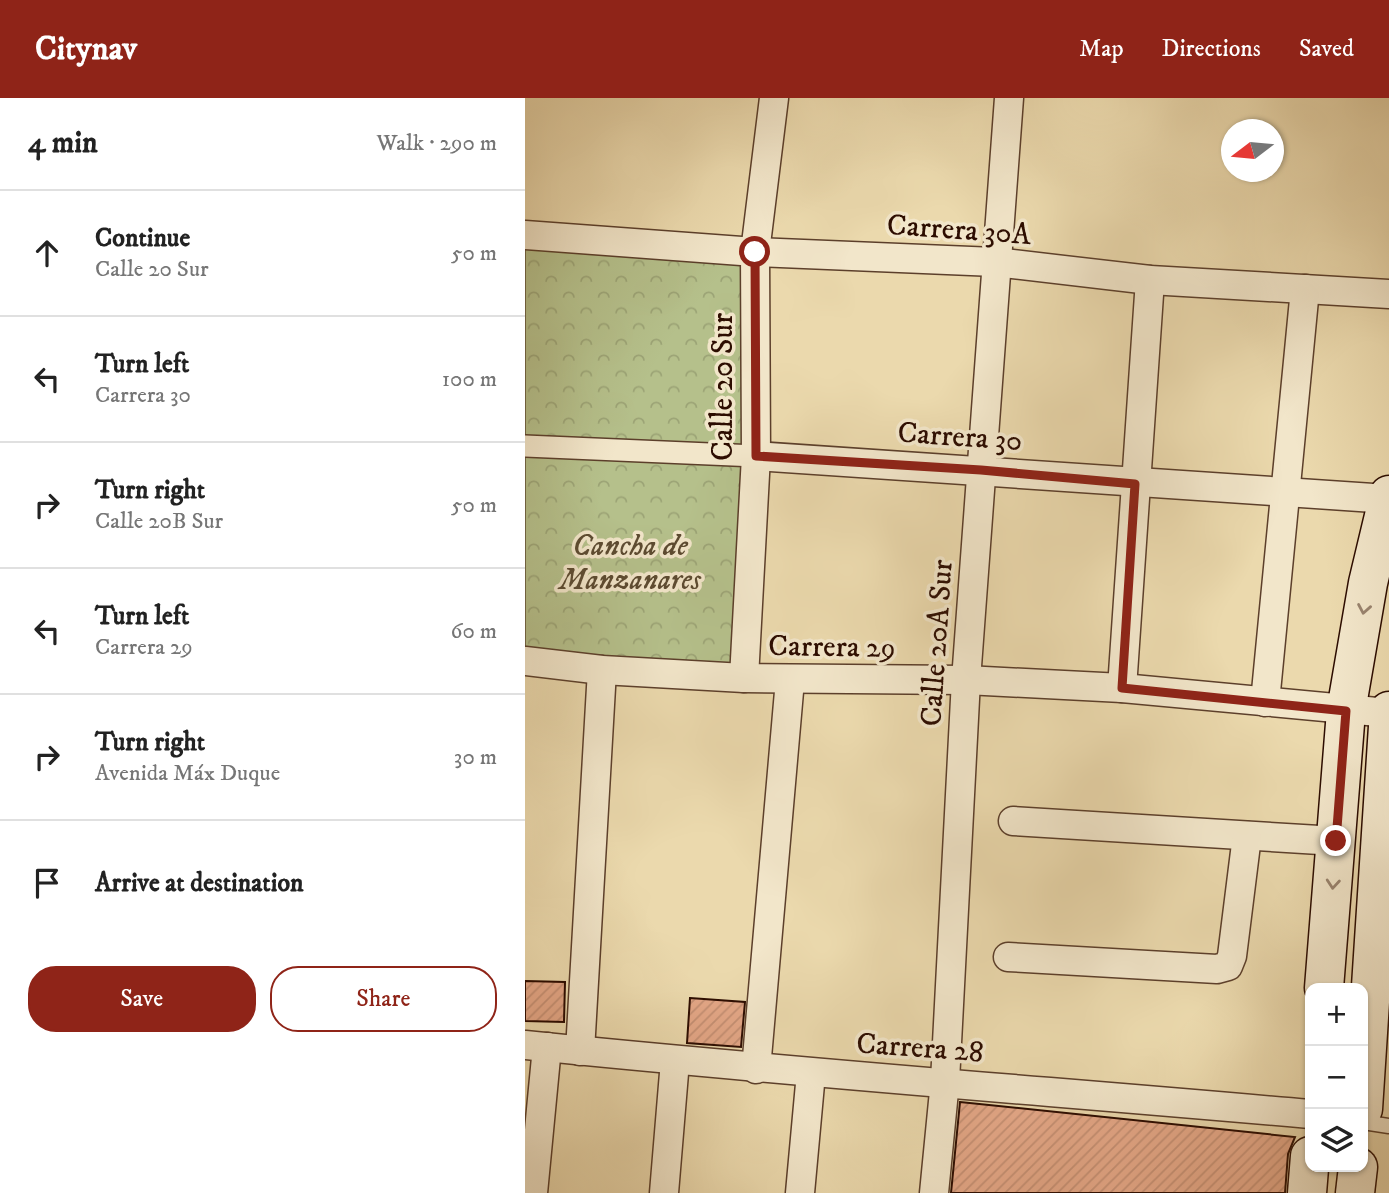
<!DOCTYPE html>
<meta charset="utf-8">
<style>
body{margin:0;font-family:"IM FELL DW Pica",serif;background:#f6f6f6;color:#222}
.controls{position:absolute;right:21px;bottom:21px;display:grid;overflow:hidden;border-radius:14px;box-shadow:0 2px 5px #0004}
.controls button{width:63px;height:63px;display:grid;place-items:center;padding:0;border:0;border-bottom:2px solid #e0e0e0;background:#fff;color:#222;font:35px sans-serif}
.compass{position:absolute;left:696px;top:21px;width:63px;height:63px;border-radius:50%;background:#fff;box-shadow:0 2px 5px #0004;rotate:254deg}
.stop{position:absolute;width:21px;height:21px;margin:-16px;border:5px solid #8f2418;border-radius:50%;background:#fff}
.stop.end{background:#8f2418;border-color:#fff;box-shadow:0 2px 7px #0008}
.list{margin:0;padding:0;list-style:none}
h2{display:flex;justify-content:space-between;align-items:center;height:91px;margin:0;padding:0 28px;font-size:30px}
h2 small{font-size:23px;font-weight:400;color:#767676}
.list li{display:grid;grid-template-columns:46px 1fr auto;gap:21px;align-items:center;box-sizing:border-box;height:126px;padding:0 28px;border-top:2px solid #e0e0e0}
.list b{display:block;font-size:26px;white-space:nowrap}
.list p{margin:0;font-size:23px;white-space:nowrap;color:#767676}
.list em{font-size:23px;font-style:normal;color:#767676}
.actions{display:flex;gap:14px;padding:21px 28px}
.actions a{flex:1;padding:16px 0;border:2px solid #8f2418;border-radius:28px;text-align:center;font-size:24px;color:#8f2418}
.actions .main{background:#8f2418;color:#fff}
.icon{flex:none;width:38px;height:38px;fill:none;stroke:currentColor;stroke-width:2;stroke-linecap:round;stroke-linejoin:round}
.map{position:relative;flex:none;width:864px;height:1095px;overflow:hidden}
header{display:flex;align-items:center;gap:42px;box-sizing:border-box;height:98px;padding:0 35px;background:#8f2418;color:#fff}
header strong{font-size:33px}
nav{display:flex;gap:38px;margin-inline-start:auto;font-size:24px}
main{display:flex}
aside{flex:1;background:#fff}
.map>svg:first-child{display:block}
.forest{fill:url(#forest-crowns);stroke:#706646;stroke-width:2}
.building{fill:url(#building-hatch);stroke:#2c0c00;stroke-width:2}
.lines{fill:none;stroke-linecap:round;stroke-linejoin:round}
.service-casing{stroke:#5c3f2b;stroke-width:17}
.pedestrian-casing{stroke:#5c3f2b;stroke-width:24}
.minor-casing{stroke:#5c3f2b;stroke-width:31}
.secondary-casing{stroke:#2c0c00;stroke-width:41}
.service{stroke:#f2e6ca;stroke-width:14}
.pedestrian{stroke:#f2e6ca;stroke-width:21}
.minor{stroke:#f2e6ca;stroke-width:28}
.secondary{stroke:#f2e6ca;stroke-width:38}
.oneway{stroke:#99846f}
.route{stroke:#8f2418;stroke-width:9}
.labels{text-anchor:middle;stroke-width:7;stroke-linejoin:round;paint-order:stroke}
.street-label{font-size:30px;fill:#2c0c00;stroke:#f2e6ca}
.park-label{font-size:30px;font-style:italic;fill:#5c4b31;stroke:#f2e6ca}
</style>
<header>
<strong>Citynav</strong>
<nav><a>Map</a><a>Directions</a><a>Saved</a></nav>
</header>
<main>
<aside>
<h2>4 min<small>Walk · 290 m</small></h2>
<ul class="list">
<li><svg class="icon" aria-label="ahead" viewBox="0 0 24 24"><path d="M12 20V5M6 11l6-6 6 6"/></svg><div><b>Continue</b><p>Calle 20 Sur</p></div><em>50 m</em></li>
<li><svg class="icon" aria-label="left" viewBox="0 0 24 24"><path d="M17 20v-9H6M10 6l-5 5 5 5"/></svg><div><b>Turn left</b><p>Carrera 30</p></div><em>100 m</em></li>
<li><svg class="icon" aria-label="right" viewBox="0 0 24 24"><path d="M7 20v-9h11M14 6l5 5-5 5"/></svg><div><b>Turn right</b><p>Calle 20B Sur</p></div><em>50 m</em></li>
<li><svg class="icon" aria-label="left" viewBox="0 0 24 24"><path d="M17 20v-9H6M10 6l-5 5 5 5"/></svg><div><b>Turn left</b><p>Carrera 29</p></div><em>60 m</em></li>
<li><svg class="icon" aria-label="right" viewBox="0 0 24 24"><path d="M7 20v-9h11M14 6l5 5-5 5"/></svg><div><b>Turn right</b><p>Avenida Máx Duque</p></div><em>30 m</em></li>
<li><svg class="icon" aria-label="arrive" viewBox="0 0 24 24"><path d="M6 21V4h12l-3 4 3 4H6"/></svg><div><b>Arrive at destination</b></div></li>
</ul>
<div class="actions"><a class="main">Save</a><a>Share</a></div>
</aside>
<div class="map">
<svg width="864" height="1095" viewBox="0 0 864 1095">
<defs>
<pattern id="forest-crowns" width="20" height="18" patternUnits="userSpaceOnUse" patternTransform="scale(1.75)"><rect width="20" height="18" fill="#b5c08b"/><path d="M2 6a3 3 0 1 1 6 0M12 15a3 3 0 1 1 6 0" fill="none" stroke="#9ca476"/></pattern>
<pattern id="building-hatch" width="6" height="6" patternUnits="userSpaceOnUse" patternTransform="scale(1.75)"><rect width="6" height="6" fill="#e4a787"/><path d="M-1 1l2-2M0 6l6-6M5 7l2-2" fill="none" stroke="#c48f73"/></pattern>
</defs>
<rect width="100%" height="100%" fill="#ebd9ad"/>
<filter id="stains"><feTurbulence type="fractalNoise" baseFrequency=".00286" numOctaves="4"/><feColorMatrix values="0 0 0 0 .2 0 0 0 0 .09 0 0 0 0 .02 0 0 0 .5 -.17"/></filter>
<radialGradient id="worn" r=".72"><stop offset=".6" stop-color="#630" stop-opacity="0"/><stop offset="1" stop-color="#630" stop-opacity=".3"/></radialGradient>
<!-- forest -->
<g class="forest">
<path d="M0 142 223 157 224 353 0 344Z"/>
<path d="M0 355 222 364 210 575 0 558Z"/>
</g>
<!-- building -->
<g class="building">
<path d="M0 883 40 884 39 924 0 923Z"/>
<path d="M165 900 220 904 216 949 162 945Z"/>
<path d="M435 1004 770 1039 763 1056 760 1095H426Z"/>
</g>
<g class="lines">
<defs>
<path id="service" d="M838 1024 864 1028"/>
<path id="pedestrian" d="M0 348 231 358"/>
<g id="minor">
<path d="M0 137 230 154 470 164 625 182 864 196"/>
<path d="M231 358 864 401"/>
<path d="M0 563 77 572 219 580 441 582 597 590 864 615"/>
<path d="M219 580 231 358 230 154 249 0"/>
<path d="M597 590 625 182"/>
<path d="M740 604 780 191"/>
<path d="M488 723 811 743"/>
<path d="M483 859 692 871 703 868 707 858 722 738"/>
<path d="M0 947C261 974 523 993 785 1016"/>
<path d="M55 953 77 572"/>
<path d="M231 971 265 582"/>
<path d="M8 1095 22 949"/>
<path d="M139 1095 150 963"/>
<path d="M275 1095 286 975"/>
<path d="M409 1095 420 983 441 582 484 0"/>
</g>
<g id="secondary">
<path d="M799 890 821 613 843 485 864 397"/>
<path d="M838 1011 864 613"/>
<path d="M782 1095 785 1058"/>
<path d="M830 1095 833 1069"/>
</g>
</defs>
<!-- service casing -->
<use href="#service" class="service-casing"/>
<!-- pedestrian casing -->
<use href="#pedestrian" class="pedestrian-casing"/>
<!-- minor casing -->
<use href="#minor" class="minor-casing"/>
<!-- secondary casing -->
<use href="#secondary" class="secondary-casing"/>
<!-- service -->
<use href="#service" class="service"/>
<!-- pedestrian -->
<use href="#pedestrian" class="pedestrian"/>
<!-- minor -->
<use href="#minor" class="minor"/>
<!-- secondary -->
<use href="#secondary" class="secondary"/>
</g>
<!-- one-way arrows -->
<defs><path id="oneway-chevron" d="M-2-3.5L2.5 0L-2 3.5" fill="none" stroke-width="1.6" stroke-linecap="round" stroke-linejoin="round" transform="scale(1.75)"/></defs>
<g class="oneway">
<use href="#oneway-chevron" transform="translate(839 511) rotate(100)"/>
<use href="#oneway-chevron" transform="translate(808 786) rotate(95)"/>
</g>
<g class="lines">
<!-- route -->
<path class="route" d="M230 154 231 358 456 372 610 386 597 590 821 613 811 743"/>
</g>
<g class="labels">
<!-- street labels -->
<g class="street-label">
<text transform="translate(434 131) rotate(4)" y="10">Carrera 30A</text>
<text transform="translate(197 289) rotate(-90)" y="10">Calle 20 Sur</text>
<text transform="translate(435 338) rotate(4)" y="10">Carrera 30</text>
<text transform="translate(411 545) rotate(-86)" y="10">Calle 20A Sur</text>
<text transform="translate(307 548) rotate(1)" y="10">Carrera 29</text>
<text transform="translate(395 949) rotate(4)" y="10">Carrera 28</text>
</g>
<!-- park labels -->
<g class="park-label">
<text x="105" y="457">Cancha de<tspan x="105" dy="34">Manzanares</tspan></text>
</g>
</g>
<rect width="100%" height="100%" filter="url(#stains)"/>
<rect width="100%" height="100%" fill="url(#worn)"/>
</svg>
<div class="controls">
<button>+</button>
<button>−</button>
<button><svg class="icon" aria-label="layers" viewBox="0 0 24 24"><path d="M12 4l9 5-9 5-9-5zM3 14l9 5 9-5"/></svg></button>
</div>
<svg class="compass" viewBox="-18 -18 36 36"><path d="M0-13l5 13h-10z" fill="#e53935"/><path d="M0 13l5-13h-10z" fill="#767676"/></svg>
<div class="stop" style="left:230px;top:154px"></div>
<div class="stop end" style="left:811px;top:743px"></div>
</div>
</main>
